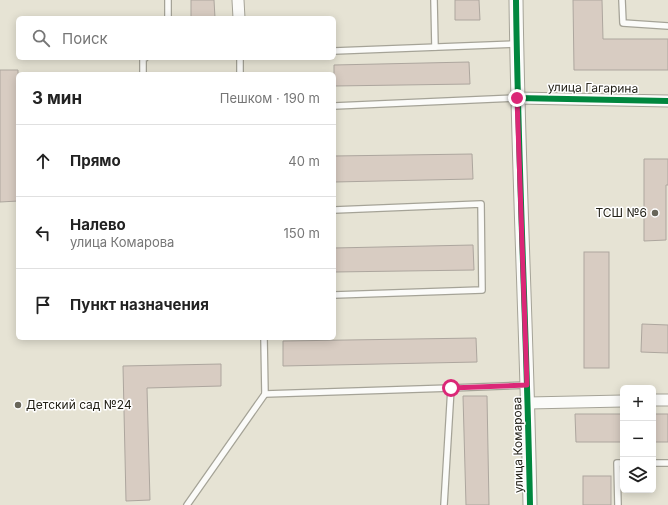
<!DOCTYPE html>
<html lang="ru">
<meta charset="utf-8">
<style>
body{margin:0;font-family:Inter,sans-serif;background:#f2f2f2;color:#222}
.controls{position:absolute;right:12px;bottom:12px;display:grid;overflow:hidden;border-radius:6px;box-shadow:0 2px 10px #0003}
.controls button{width:36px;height:36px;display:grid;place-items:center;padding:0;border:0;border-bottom:1px solid #e0e0e0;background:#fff;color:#222;font:20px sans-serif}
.stop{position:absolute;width:12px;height:12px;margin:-9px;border:3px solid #db2777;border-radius:50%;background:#fff}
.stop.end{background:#db2777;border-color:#fff;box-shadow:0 1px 4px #0008}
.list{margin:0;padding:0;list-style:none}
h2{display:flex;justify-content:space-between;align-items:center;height:52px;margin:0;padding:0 16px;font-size:17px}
h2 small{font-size:13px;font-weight:400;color:#767676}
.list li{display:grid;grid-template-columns:26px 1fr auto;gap:12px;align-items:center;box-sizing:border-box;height:72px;padding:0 16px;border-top:1px solid #e0e0e0}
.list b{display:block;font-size:15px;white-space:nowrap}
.list p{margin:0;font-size:13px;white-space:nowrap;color:#767676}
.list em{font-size:13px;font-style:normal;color:#767676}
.icon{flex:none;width:22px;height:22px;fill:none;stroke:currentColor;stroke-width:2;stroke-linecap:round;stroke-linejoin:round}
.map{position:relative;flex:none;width:668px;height:505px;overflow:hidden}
.search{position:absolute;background:#fff;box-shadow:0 2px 10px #0003;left:16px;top:16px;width:320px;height:44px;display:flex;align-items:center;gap:10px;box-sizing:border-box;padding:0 14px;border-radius:6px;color:#767676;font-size:15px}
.panel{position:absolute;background:#fff;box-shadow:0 2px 10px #0003;left:16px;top:72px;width:320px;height:268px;border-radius:6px}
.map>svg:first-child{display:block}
.building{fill:#d8ccc2;stroke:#ada69e}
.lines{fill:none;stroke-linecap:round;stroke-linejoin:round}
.service-casing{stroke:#a5a397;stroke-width:8}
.minor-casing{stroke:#a5a397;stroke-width:13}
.tertiary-casing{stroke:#a5a397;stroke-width:15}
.service{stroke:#fbfbf9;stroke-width:5.5}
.minor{stroke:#fbfbf9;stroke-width:11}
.tertiary{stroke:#fbfbf9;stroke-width:13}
.cycleway-casing{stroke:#fff;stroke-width:8}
.cycleway{stroke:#00873e;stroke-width:6}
.route{stroke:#db2777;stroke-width:5}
.poi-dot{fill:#68665a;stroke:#fff;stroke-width:1.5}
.labels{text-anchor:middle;stroke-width:3;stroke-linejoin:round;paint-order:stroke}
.street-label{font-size:12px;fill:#242218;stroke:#fff}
.poi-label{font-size:12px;fill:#242218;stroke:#fff;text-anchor:end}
</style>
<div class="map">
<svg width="668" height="505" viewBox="0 0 668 505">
<rect width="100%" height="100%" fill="#e6e3d4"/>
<!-- building -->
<g class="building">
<path d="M191 0H214L215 18H191Z"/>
<path d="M455 0H479L480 20H455Z"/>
<path d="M573 0H602L603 39H668V70H574Z"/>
<path d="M469 62 470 84 334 86V65Z"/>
<path d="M0 70H18V201L0 202Z"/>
<path d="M472 154 473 179 334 182V156Z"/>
<path d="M644 159H668V185H666V240L644 241Z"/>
<path d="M473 245 474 270 334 272V248Z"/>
<rect x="584" y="252" width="25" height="116"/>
<path d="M642 324 668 325V353L641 352Z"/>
<path d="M476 338 477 362 283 366V341Z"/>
<path d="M221 364V386L147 388 150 500 126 501 123 366Z"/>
<path d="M463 396H487L489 505H466Z"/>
<path d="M575 414H623V442H576Z"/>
<rect x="653" y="414" width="15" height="28"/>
<rect x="583" y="476" width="28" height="29"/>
</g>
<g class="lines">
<defs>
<g id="service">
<path d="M434 0 435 47"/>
<path d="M622 0 623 23 668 26"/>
<path d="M168 18V0"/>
<path d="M334 51 516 44"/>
<path d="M240 58V74"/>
<path d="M143 74V58H145"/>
<path d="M334 106 517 98"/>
<path d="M334 210 481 204 482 290 334 295"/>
<path d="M265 394 451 388"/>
<path d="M653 463H668"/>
<path d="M187 505 265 394 264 338"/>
<path d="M444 505 451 388 527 385"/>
<path d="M618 505 617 463H623"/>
</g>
<g id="minor">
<path d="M238 0 239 18"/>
<path d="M517 98 668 101"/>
<path d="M653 400H668"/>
<path d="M528 403 623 401"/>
</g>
<path id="tertiary" d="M516 0C518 168 527 337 530 505"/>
</defs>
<!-- service casing -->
<use href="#service" class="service-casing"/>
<!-- minor casing -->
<use href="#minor" class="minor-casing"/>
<!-- tertiary casing -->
<use href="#tertiary" class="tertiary-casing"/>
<!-- service -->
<use href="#service" class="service"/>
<!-- minor -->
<use href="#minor" class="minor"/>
<!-- tertiary -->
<use href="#tertiary" class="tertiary"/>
<defs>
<g id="cycleway">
<path d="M516 0C518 168 527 337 530 505"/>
<path d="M517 98 668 101"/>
</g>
</defs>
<!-- cycleway casing -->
<use href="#cycleway" class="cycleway-casing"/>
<!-- cycleway -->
<use href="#cycleway" class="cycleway"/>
</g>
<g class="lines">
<!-- route -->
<path class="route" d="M451 388 527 385 517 98"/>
</g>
<!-- markers -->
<g class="poi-dot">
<circle cx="655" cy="213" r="4"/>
<circle cx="18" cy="405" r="4"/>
</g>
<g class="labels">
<!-- street labels -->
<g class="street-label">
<text transform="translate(593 88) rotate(1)" y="4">улица Гагарина</text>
<text transform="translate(518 445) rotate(-91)" y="4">улица Комарова</text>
</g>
<!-- poi labels -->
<g class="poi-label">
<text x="647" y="217">ТСШ №6</text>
<text x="26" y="409" text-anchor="start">Детский сад №24</text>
</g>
</g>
</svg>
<div class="controls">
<button>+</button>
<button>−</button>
<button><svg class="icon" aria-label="layers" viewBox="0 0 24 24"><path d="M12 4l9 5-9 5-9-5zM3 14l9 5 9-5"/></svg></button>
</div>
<div class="stop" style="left:451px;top:388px"></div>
<div class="stop end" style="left:517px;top:98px"></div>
<div class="search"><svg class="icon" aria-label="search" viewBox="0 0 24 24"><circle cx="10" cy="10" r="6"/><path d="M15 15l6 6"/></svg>Поиск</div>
<section class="panel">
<h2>3 мин<small>Пешком · 190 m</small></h2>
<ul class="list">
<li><svg class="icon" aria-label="ahead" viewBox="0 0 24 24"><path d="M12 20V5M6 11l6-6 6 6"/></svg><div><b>Прямо</b></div><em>40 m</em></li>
<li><svg class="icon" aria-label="left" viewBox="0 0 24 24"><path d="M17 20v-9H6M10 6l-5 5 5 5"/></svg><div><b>Налево</b><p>улица Комарова</p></div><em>150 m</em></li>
<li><svg class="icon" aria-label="arrive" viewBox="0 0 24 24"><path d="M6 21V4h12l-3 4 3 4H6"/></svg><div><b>Пункт назначения</b></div></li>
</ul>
</section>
</div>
